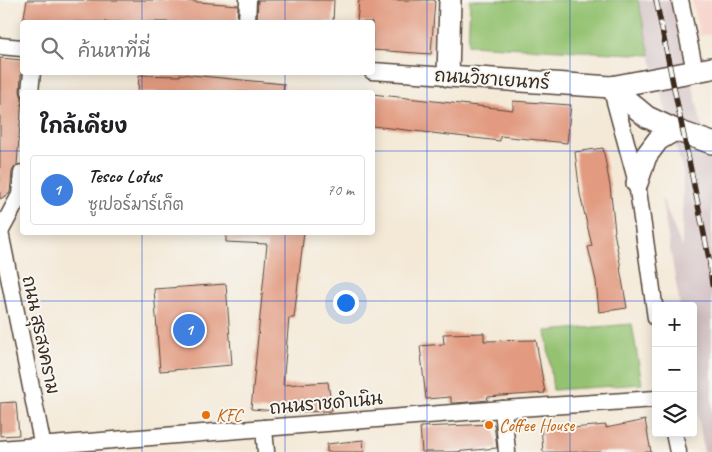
<!DOCTYPE html>
<html lang="th">
<meta charset="utf-8">
<style>
body{margin:0;font-family:Caveat,"Playpen Sans Thai",sans-serif;background:#f6f6f6;color:#202124}
.controls{position:absolute;right:15px;bottom:15px;display:grid;overflow:hidden;border-radius:5px;box-shadow:0 2px 12px #0003}
.controls button{width:45px;height:45px;display:grid;place-items:center;padding:0;border:0;border-bottom:1px solid #e0e0e0;background:#fff;color:#202124;font:25px sans-serif}
.you{position:absolute;left:345px;top:302px;width:18px;height:18px;margin:-12px;border:4px solid #fff;border-radius:50%;background:#1a73e8;box-shadow:0 0 0 8px #1a73e833}
.badge{display:grid;place-items:center;width:32px;height:32px;border-radius:50%;background:#d93025;color:#fff;font-size:16px;font-weight:700}
.pin{position:absolute;translate:-50% -50%;border:2px solid #fff;box-shadow:0 1px 5px #0006}
.list{margin:0;padding:0;list-style:none}
h2{display:flex;justify-content:space-between;align-items:center;height:65px;margin:0;padding:0 20px;font-size:21px}
h2 small{font-size:16px;font-weight:400;color:#757577}
.list li{display:grid;grid-template-columns:32px 1fr auto;gap:15px;align-items:center;box-sizing:border-box;height:70px;margin:0 10px 10px;padding:0 10px;border:1px solid #e0e0e0;border-radius:5px}
.list b{display:block;font-size:19px;white-space:nowrap}
.list p{margin:0;font-size:16px;white-space:nowrap;color:#757577}
.list em{font-size:16px;font-style:normal;color:#757577}
.icon{flex:none;width:28px;height:28px;fill:none;stroke:currentColor;stroke-width:2;stroke-linecap:round;stroke-linejoin:round}
.map{position:relative;flex:none;width:712px;height:452px;overflow:hidden}
.search{position:absolute;background:#fff;box-shadow:0 2px 12px #0003;left:20px;top:20px;width:355px;height:55px;display:flex;align-items:center;gap:12px;box-sizing:border-box;padding:0 18px;border-radius:5px;color:#757577;font-size:19px}
.panel{position:absolute;background:#fff;box-shadow:0 2px 12px #0003;left:20px;top:90px;width:355px;height:145px;border-radius:5px}
.map>svg:first-child{display:block}
.built{fill:#f7d1c9}
.industrial{fill:#d2bfc1}
.green{fill:#94c271;stroke:#687648}
.building{fill:#e29b81}
.lines{fill:none;stroke-linecap:round;stroke-linejoin:round}
.minor-casing{stroke:#57473a;stroke-width:19}
.major-casing{stroke:#57473a;stroke-width:24}
.minor{stroke:#fff;stroke-width:16}
.major{stroke:#fff;stroke-width:21}
.rail-casing{stroke:#3b2a1e;stroke-width:5.5}
.rail{stroke:#f6f6f2;stroke-width:4;stroke-dasharray:11;stroke-linecap:butt}
.grid{fill:none;stroke:#1d4ed8;stroke-width:1;stroke-opacity:0.55}
.food-dot{fill:#e8710a;stroke:#f6f6f2;stroke-width:2}
.labels{text-anchor:middle;stroke-width:4;stroke-linejoin:round;paint-order:stroke}
.street-label{font-size:18px;fill:#3b2a1e;stroke:#f6f6f2}
.food-label{font-size:18px;fill:#c56008;stroke:#f6f6f2;text-anchor:start}
</style>
<div class="map">
<svg width="712" height="452" viewBox="0 0 712 452">
<rect width="100%" height="100%" fill="#f6f6f2"/>
<filter id="ink" filterUnits="userSpaceOnUse"><feTurbulence type="fractalNoise" baseFrequency=".02" numOctaves="2"/><feDisplacementMap in="SourceGraphic" scale="10" xChannelSelector="R" yChannelSelector="G"/><feConvolveMatrix kernelMatrix="1 2 1 2 8 2 1 2 1" color-interpolation-filters="sRGB"/></filter>
<filter id="wash" filterUnits="userSpaceOnUse"><feTurbulence type="fractalNoise" baseFrequency=".0096" numOctaves="4" result="noise"/><feDisplacementMap in="SourceGraphic" scale="20" xChannelSelector="R" yChannelSelector="G"/><feGaussianBlur stdDeviation="1.12" result="paint"/><feColorMatrix in="noise" values="0 0 0 0 0 0 0 0 0 0 0 0 0 0 0 0 0 1.4 0 .05"/><feComposite in="paint" operator="in"/></filter>
<g filter="url(#wash)">
<rect width="100%" height="100%" fill="#f4e9d7"/>
<!-- built -->
<path class="built" d="M692 0H712V34L700 36Z"/>
<!-- industrial -->
<path class="industrial" d="M638 0H672L712 166V452H704L693 386V306H680L661 196 682 248 683 171 650 55Z"/>
<!-- green -->
<g class="green">
<path d="M470 0H638L650 55 468 45Z"/>
<path d="M632 324 642 384 553 390 546 331Z"/>
</g>
<g id="blocks">
<!-- building -->
<g class="building">
<path d="M27 0H171L238 5 237 22H23Z"/>
<path d="M258 0H334L333 22H257Z"/>
<path d="M359 0H435L431 54 372 50V22H357Z"/>
<path d="M0 58 22 60 20 91 22 98 17 165 14 168 12 172 10 192 9 194 0 199Z"/>
<path d="M180 74 284 84 283 92H138L139 75 180 76Z"/>
<path d="M372 94 513 110V101L571 105 567 143 500 136V141L372 126Z"/>
<path d="M603 148 610 186 615 231 614 232 621 268H620L627 308 599 312 596 281 588 247 592 246 580 194 575 152Z"/>
<path d="M226 232H304L294 318H289L283 385 328 382 332 411 289 412 251 409 267 244 226 242Z"/>
<path d="M226 284 232 365 160 371 154 289Z"/>
<path d="M484 333V341L536 340 545 393 487 397 488 400 456 403H451V397L426 399 420 346 444 344 443 334Z"/>
<path d="M16 402 19 435 0 436V403Z"/>
<path d="M645 420 651 452H543L541 426 561 423V429L606 425V428Z"/>
<path d="M494 424 497 448 454 452H422L420 427Z"/>
<path d="M363 440 364 452H327V444Z"/>
</g>
</g>
</g>
<g filter="url(#ink)">
<use href="#blocks" fill-opacity="0" stroke="#57473a" stroke-width="1"/>
<g class="lines">
<defs>
<g id="minor">
<path d="M680 0 695 71"/>
<path d="M247 22 248 0"/>
<path d="M0 46 22 48"/>
<path d="M372 71 448 76"/>
<path d="M611 87 637 183 656 318"/>
<path d="M30 92 32 72"/>
<path d="M0 232 44 452"/>
<path d="M0 232 20 195 22 173"/>
<path d="M503 409 507 452"/>
<path d="M264 428 266 452"/>
<path d="M674 433 678 452"/>
<path d="M0 449 503 409 656 399"/>
</g>
<g id="major">
<path d="M450 0 448 76 611 87 712 68"/>
<path d="M611 87 647 117 675 130 712 143"/>
<path d="M637 183 646 156 658 140 675 130"/>
</g>
</defs>
<!-- minor casing -->
<use href="#minor" class="minor-casing"/>
<!-- major casing -->
<use href="#major" class="major-casing"/>
<!-- minor -->
<use href="#minor" class="minor"/>
<!-- major -->
<use href="#major" class="major"/>
<defs>
<g id="rail">
<path d="M656 0 712 273"/>
<path d="M710 265 712 285"/>
</g>
</defs>
<!-- rail casing -->
<use href="#rail" class="rail-casing"/>
<!-- rail -->
<use href="#rail" class="rail"/>
</g>
</g>
<!-- grid -->
<path class="grid" d="M142 0V22M285 0V22M427 0V452M570 0V452M142 72V92M285 72V92M0 151H22M372 151H712M142 232V452M285 232V452M0 301H712"/>
<!-- markers -->
<g class="food-dot">
<circle cx="206" cy="415" r="5"/>
<circle cx="489" cy="425" r="5"/>
</g>
<g class="labels">
<!-- street labels -->
<g class="street-label">
<text transform="translate(492 79) rotate(4)" y="6">ถนนวิชาเยนทร์</text>
<text transform="translate(41 335) rotate(78)" y="6">ถนน สุรสงคราม</text>
<text transform="translate(326 403) rotate(-5)" y="6">ถนนราชดำเนิน</text>
</g>
<!-- food labels -->
<g class="food-label">
<text x="216" y="421">KFC</text>
<text x="499" y="431">Coffee House</text>
</g>
</g>
</svg>
<div class="controls">
<button>+</button>
<button>−</button>
<button><svg class="icon" aria-label="layers" viewBox="0 0 24 24"><path d="M12 4l9 5-9 5-9-5zM3 14l9 5 9-5"/></svg></button>
</div>
<div class="you"></div>
<div class="pin badge" style="left:189px;top:330px;background:#3f7fe0">1</div>
<div class="search"><svg class="icon" aria-label="search" viewBox="0 0 24 24"><circle cx="10" cy="10" r="6"/><path d="M15 15l6 6"/></svg>ค้นหาที่นี่</div>
<section class="panel">
<h2>ใกล้เคียง<small></small></h2>
<ul class="list">
<li><span class="badge" style="background:#3f7fe0">1</span><div><b>Tesco Lotus</b><p>ซูเปอร์มาร์เก็ต</p></div><em>70 m</em></li>
</ul>
</section>
</div>
